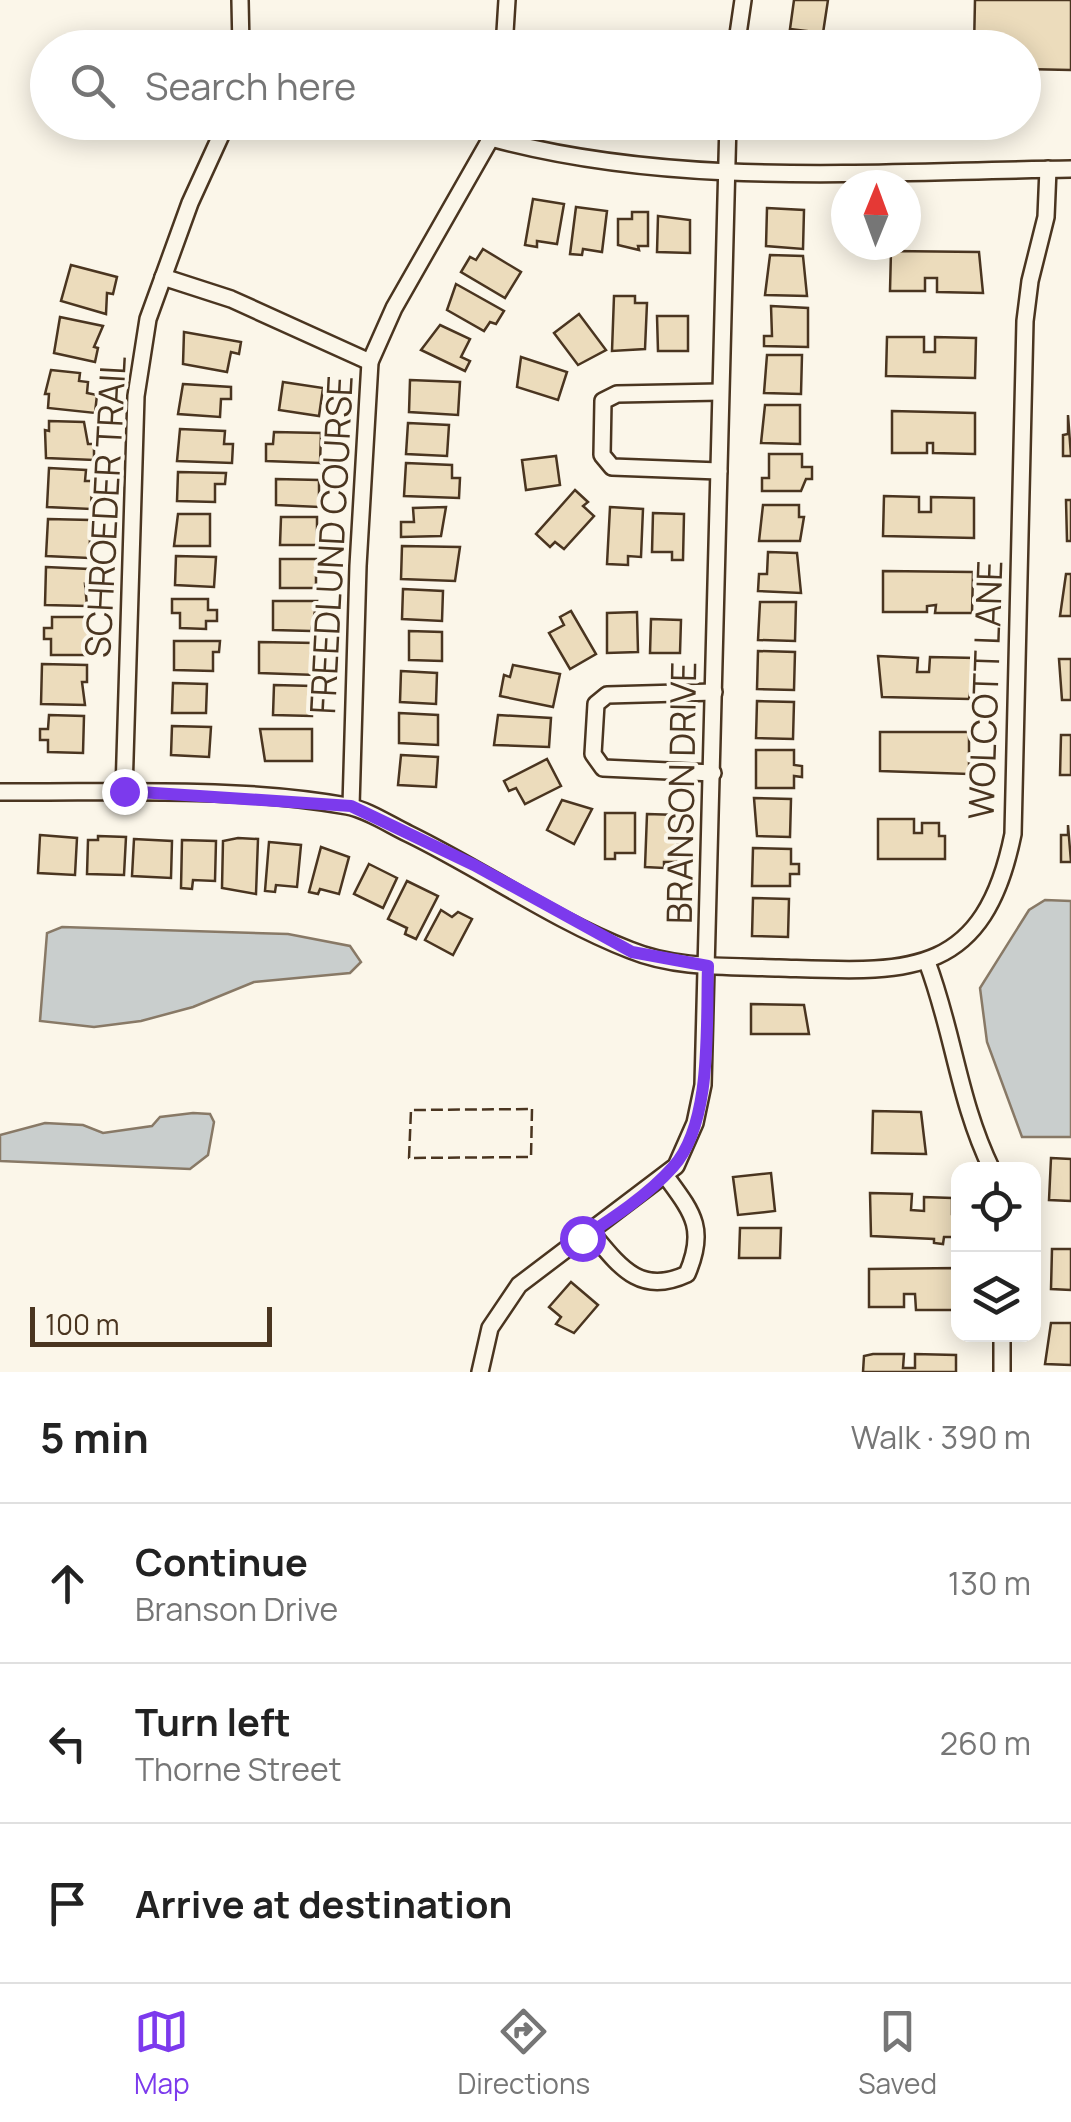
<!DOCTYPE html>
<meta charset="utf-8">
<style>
body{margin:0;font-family:Manrope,sans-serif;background:#f6f6f6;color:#222}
.controls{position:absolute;right:30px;bottom:30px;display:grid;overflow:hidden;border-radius:20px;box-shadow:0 5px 25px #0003}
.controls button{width:90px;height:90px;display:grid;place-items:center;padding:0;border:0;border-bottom:2px solid #e0e0e0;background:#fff;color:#222;font:50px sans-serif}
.compass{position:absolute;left:831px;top:170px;width:90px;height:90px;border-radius:50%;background:#fff;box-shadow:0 5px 25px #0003;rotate:1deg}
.scale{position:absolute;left:30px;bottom:25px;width:242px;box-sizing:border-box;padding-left:10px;border:5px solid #4a3520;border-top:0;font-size:28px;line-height:35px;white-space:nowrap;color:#4a3520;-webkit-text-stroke:8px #fbf6e9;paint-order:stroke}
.stop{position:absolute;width:30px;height:30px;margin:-22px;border:8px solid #7c3aed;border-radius:50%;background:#fff}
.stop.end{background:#7c3aed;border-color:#fff;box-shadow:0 2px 10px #0008}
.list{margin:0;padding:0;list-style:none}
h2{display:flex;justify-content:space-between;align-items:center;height:130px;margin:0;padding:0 40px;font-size:42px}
h2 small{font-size:32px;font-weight:400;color:#767676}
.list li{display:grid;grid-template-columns:65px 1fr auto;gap:30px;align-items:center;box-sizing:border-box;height:160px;padding:0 40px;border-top:2px solid #e0e0e0}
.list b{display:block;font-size:38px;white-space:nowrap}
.list p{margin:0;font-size:32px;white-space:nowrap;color:#767676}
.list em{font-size:32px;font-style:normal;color:#767676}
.icon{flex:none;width:55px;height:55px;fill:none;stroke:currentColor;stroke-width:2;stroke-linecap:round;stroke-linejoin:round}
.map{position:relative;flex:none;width:1071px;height:1372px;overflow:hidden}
.search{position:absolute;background:#fff;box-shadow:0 5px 25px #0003;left:30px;right:30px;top:30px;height:110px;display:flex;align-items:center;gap:25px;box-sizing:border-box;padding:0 35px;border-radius:55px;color:#767676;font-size:38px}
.sheet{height:610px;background:#fff}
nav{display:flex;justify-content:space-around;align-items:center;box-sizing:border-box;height:140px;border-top:2px solid #e0e0e0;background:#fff;font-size:28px;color:#767676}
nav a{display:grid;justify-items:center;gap:5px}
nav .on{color:#7c3aed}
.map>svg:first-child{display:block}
.water{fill:#c9cecd;stroke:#887966;stroke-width:2.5}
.building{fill:#ecdcbc;stroke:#4a3520;stroke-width:2.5}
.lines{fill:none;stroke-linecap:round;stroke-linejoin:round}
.minor-casing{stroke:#4a3520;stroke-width:20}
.minor{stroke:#fbf6e9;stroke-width:15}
.fence{stroke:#4a3520;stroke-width:2.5;stroke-dasharray:12 5;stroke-linecap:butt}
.route{stroke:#7c3aed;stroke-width:12}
.labels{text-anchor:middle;stroke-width:8;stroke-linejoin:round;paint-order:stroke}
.street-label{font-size:35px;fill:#4a3520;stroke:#fbf6e9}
</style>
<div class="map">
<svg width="1071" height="1372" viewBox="0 0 1071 1372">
<rect width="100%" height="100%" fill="#fbf6e9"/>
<!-- water -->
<g class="water">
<path d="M1045 900 1071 901V1137H1022L987 1042 980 988 1029 910Z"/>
<path d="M62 927 288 934 350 946 361 962 350 973 254 982 193 1007 141 1021 94 1027 40 1021 47 933Z"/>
<path d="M193 1113 210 1114 214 1122 208 1155 190 1169 0 1161V1135L45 1123 83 1125 103 1133 152 1126 160 1117Z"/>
</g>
<!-- building -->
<g class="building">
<path d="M794 0H828L823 33 790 29Z"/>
<path d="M975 0H1071V70L1024 69V48H974Z"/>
<path d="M781 37 818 42 817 48H780Z"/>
<path d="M773 122H806L804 132Z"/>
<path d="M533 199 564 204 557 244 537 241V247L525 245Z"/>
<path d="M576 207 607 211 602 252 583 249 582 255 570 254Z"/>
<path d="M767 208 804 210 803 249 766 246Z"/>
<path d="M632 212H648V246H638L639 250 618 245V219H632Z"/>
<path d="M658 216 690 220V253L657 252Z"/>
<path d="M483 249 521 272 505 298 461 272 470 257 476 260Z"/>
<path d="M891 251 979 252 983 293 937 292V278H925V291H890Z"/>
<path d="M770 255 803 256 807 296 765 295Z"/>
<path d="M71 265 117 277 113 294 107 293 106 314 61 301Z"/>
<path d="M456 284 504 311 496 324 490 322 484 331 447 310Z"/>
<path d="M614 296H635V303H647L645 349 612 351Z"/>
<path d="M771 306 808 308V347L764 346V336H772Z"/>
<path d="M579 314 606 350 578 365 554 333Z"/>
<path d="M657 316H688V351H658Z"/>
<path d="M60 317 103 326 94 347 98 348 95 362 54 353Z"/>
<path d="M440 325 470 339 461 357 470 361 465 371 421 350Z"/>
<path d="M184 332 241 342 239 354 231 352 227 372 183 364Z"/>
<path d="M887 337H924V352H935V337L976 338 975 378 886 376Z"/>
<path d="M767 355H802L801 394 764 393Z"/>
<path d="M521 357 567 372 558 400 517 387Z"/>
<path d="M51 370 80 373 79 381 88 382 87 393 97 395 95 413 48 408 49 394H45Z"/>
<path d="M410 380 460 382 458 415 409 412Z"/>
<path d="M283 382 323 388 319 416 279 410Z"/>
<path d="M183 384 231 387V399H221L220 417 178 414Z"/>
<path d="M765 405H800V444L761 443Z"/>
<path d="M892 411 975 413V454L933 453V443H927V453H892Z"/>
<path d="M1068 415 1071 456H1063V435L1068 434Z"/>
<path d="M49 421 84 422 88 444H94V460L46 458 45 430 49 431Z"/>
<path d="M408 423 449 425 447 456 406 454Z"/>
<path d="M180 429 225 431 224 444H233L232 463 177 461Z"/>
<path d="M274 432 321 433 320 463 266 461V444H273Z"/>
<path d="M769 454H802V467H812V479H806L801 491H762V478H769Z"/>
<path d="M556 456 560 485 526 490 522 460Z"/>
<path d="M406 463 452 465V478H460L459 498 404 496Z"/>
<path d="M49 468 86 470 85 481H92L91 509 47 507Z"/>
<path d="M178 472 226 473 225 484H215V502L177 501Z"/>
<path d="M276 479 319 480V507L276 505Z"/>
<path d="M575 490 588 502 583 506 594 516 564 549 555 542 550 547 536 534Z"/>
<path d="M884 496 919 497V512H931V497L974 498V538L883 536Z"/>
<path d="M1066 500H1071V541H1067Z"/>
<path d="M763 505H799V517H804L800 541H759Z"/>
<path d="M446 507 441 536 401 537V522H414L413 508Z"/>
<path d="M610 507 643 509 641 557 628 556V565L607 564Z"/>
<path d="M653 513 684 514 683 560H672V552H652Z"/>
<path d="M178 514H210V546H174Z"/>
<path d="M281 517H317V545H280Z"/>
<path d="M48 519 91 520 89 558 46 556Z"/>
<path d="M402 546 460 547 455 581 401 579Z"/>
<path d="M768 552 797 553 801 593 758 591 759 574H767Z"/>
<path d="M176 556 216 557 214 587 175 585Z"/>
<rect x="280" y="559" width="36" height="29"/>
<path d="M46 567 89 569V585L85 584 87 606 45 605Z"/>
<path d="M883 571 973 572 972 613H935L936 605 927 606V612H883Z"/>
<path d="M1066 574H1071V616H1060Z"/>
<path d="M403 589 443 591 442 621 402 619Z"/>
<path d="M172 599H208V610H217V621H206V629L180 628V613H172Z"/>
<path d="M273 601H317L311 631 273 630Z"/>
<path d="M760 602H796L795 641 758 640Z"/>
<path d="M571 611 596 654 570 669 549 633 564 625 560 617Z"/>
<path d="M637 612 638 652 607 653V613Z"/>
<path d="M52 617H90L87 655H51V639H44V628H52Z"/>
<path d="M651 619 681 620 680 653H650Z"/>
<path d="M409 631 442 632V661L409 660Z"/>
<path d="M174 641H220L219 652H213V671L174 670Z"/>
<path d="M259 642 316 643V675L259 673Z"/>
<path d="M758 651 795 652 794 690 757 689Z"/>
<path d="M878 656 918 658 917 672H929L930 657 976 658 969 699 882 697Z"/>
<path d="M1059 659H1071V700H1062Z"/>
<path d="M42 664 87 665V682H82L85 705 41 704Z"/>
<path d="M513 665 560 674 553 707 500 696 504 675 510 677Z"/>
<path d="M401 671 437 673 436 704 400 702Z"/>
<path d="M173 683 207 684 206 713H172Z"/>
<path d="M274 685 313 686 312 716 273 715Z"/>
<path d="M757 701 794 702 793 739 756 738Z"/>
<path d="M399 713 438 715V745L399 743Z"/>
<path d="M49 715 84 716 83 753 48 752V740H40V729H48Z"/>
<path d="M498 715 551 718 549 747 494 745Z"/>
<path d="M172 726 211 727 209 757 171 755Z"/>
<path d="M260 729H312V761H265Z"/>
<path d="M880 732H969V774L880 771Z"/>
<path d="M1061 735H1071V775H1060Z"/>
<path d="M756 750H794V765L802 766V777L794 776V788H756Z"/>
<path d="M401 755 438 757 436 787 398 785Z"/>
<path d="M547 759 561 786 525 804 516 788 509 791 504 781Z"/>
<path d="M754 798 791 799 790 837 757 836Z"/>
<path d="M562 800 592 809 574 844 547 830Z"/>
<path d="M605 813H635V853H615V859H605Z"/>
<path d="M647 814 678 815 677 862H664V868L645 867Z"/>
<path d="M878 819H914V833H922V823H939V836H945V859H878Z"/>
<path d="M1068 825 1071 862H1061V835H1068Z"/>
<path d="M40 835 77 838 75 875 38 873Z"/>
<path d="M98 836 126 837 124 875 87 874 88 840H98Z"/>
<path d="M238 838 258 839 256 894 222 888 223 841Z"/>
<path d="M134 839 172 841 171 878 132 876Z"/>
<path d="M182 840 216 841 215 881 193 880 192 889 181 888Z"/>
<path d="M269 842 301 845 297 887 276 885 275 892 265 891Z"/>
<path d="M321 847 349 857 339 894 320 889 318 894 309 892Z"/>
<path d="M753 848 791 849V864H799V874H790V886H752Z"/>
<path d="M369 864 397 878 383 908 354 894Z"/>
<path d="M407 881 438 896 416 939 405 934 407 928 388 919Z"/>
<path d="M753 898 789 899 788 937 752 936Z"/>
<path d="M441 910 452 917 458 912 472 919 453 955 425 940Z"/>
<path d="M751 1004 804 1005 809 1034H751Z"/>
<path d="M873 1111 921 1112 926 1154 872 1153Z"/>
<path d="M1051 1158 1071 1159V1201L1049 1200Z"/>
<path d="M771 1173 775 1211 738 1215 733 1177Z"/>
<path d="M870 1193 912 1194 911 1210 924 1211V1197L952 1198V1214H958L957 1237H944L943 1244 934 1243V1239L871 1236Z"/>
<path d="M740 1228H781L780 1258H739Z"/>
<path d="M1052 1249H1071V1290L1051 1289Z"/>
<path d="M957 1268 958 1310H916L915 1294H904V1307H869V1269Z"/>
<path d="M571 1282 598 1305 574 1333 556 1324 561 1317 549 1307Z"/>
<path d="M1051 1323H1071V1365L1045 1364Z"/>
<path d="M873 1354H904L903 1368H915V1354L956 1355V1372H863L864 1356Z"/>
</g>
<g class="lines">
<defs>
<g id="minor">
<path d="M240 0 241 48"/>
<path d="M504 48 507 0"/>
<path d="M736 48 743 0"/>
<path d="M491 138C678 189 879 171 1071 169"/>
<path d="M163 277 231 299 370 362"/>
<path d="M719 471 612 467 602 455 603 401 617 394 720 392"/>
<path d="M713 773 603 768 593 754 596 704 607 695 714 692"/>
<path d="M124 791 136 396 148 319 190 203 227 122"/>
<path d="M0 792C111 793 238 786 347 806 368 810 390 825 409 834 483 870 553 920 630 950 676 969 730 966 779 968 904 972 983 982 1013 834L1025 321 1030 281 1046 217 1048 169"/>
<path d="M351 806 358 566 370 362 394 308 491 138 493 122"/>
<path d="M927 962C954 1033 958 1100 992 1170"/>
<path d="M591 1232C620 1267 640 1296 687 1274 707 1228 692 1212 665 1175"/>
<path d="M480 1372 490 1328 519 1285 676 1166 695 1123 703 1085 728 122"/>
<path d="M1002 1372V1334"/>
</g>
</defs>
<!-- minor casing -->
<use href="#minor" class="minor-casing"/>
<!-- minor -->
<use href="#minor" class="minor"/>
<!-- fence -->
<path class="fence" d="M532 1109 531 1157 409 1158 411 1110Z"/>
</g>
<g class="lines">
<!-- route -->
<path class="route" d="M124 791 351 806 474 865 632 952 708 966C706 1022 713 1123 673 1167 648 1195 613 1218 582 1238"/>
</g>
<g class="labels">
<!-- street labels -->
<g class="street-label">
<text transform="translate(106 507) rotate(-87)" y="12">SCHROEDER TRAIL</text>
<text transform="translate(332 545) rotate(-87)" y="12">FREEDLUND COURSE</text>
<text transform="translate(986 690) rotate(-88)" y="12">WOLCOTT LANE</text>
<text transform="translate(682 793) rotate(-89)" y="12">BRANSON DRIVE</text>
</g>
</g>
</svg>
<div class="controls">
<button><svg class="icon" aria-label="locate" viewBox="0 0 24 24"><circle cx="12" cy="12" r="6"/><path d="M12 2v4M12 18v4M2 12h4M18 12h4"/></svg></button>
<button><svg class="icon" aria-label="layers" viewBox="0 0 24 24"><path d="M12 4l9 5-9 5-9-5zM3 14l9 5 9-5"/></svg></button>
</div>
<svg class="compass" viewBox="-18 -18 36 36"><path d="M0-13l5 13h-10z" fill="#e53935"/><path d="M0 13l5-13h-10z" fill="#767676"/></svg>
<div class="scale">100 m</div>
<div class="stop" style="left:582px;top:1238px"></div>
<div class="stop end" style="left:124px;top:791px"></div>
<div class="search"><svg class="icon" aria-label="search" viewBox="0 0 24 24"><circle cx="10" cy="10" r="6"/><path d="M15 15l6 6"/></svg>Search here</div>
</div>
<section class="sheet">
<h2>5 min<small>Walk · 390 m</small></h2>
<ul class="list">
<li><svg class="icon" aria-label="ahead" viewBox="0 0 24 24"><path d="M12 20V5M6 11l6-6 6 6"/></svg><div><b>Continue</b><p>Branson Drive</p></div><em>130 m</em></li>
<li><svg class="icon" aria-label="left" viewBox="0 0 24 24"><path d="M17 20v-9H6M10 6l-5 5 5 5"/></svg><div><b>Turn left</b><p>Thorne Street</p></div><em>260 m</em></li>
<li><svg class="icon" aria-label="arrive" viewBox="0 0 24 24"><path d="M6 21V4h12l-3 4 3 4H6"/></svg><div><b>Arrive at destination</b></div></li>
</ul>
</section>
<nav>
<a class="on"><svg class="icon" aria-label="map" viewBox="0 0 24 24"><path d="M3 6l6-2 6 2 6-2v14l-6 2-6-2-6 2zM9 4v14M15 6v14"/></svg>Map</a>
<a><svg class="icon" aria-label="directions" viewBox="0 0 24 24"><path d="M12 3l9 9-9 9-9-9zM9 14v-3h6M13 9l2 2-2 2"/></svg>Directions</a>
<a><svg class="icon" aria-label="saved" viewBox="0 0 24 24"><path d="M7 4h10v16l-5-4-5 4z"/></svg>Saved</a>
</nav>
